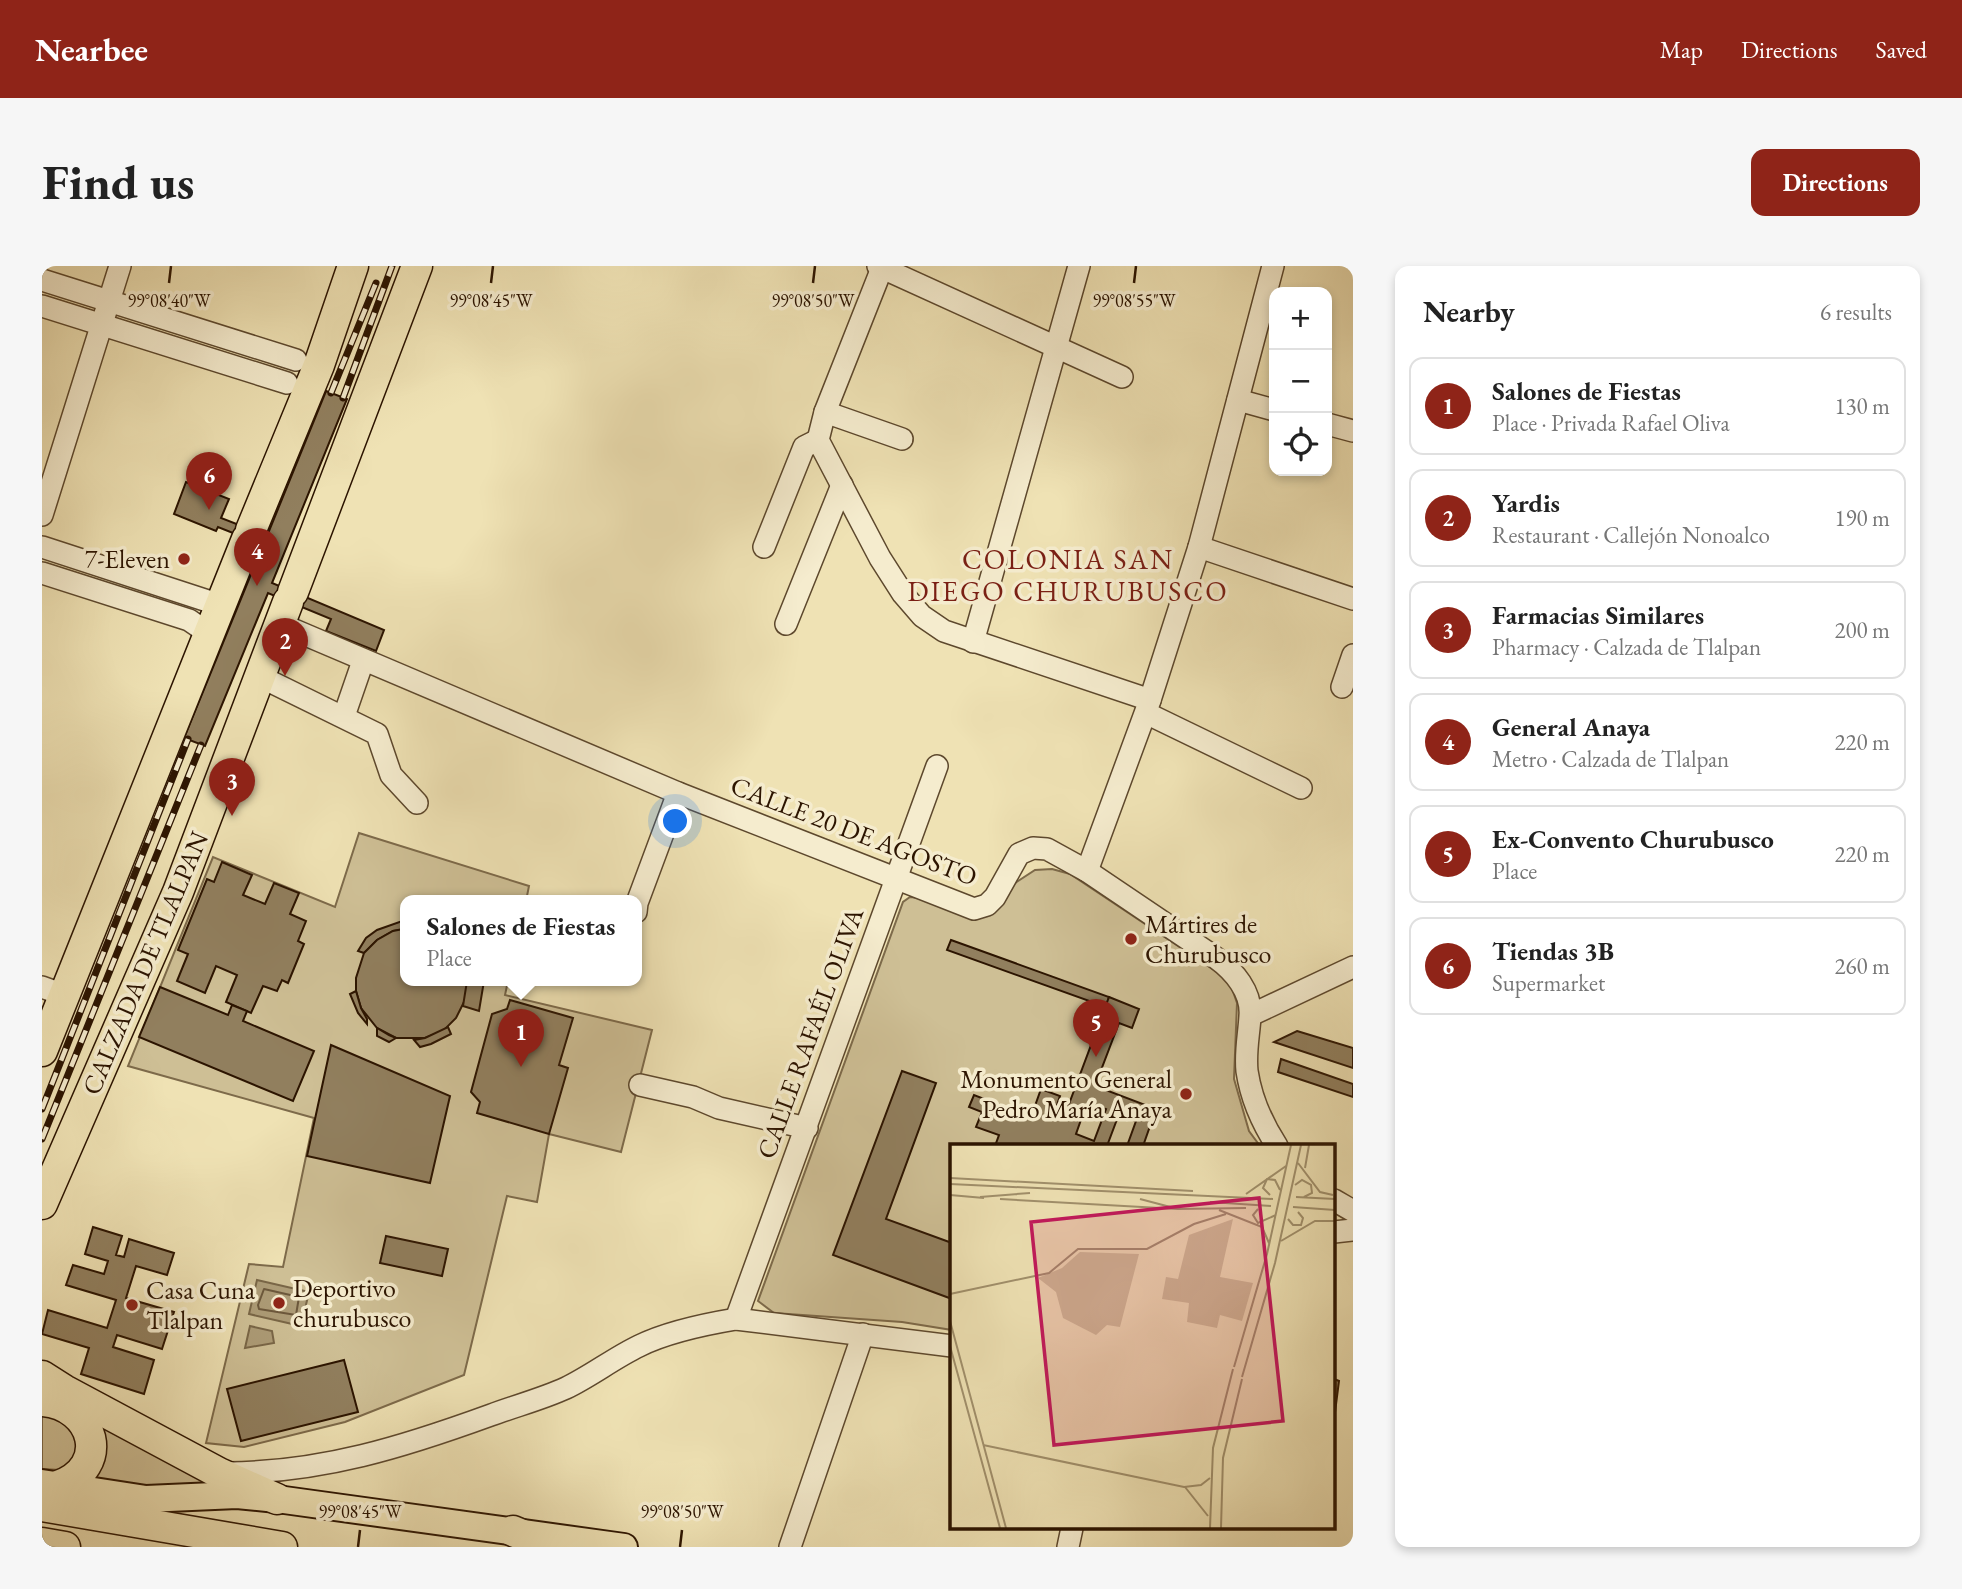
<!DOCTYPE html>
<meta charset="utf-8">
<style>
body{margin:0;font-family:"EB Garamond",serif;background:#f6f6f6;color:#222}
.controls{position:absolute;right:21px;top:21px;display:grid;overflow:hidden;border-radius:14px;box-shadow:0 4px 10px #0003}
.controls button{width:63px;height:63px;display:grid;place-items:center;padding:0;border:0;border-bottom:2px solid #e0e0e0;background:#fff;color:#222;font:35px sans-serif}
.you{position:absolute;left:634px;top:556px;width:24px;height:24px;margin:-18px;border:5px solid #fff;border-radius:50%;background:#1a73e8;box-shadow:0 0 0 10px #1a73e833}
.badge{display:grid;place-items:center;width:46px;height:46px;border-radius:50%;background:#8f2418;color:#fff;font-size:23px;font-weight:700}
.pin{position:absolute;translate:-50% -58px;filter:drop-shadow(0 2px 4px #0008)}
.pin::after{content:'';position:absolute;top:37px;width:24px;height:21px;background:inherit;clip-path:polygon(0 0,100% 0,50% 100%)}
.popup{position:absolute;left:358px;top:629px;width:242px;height:91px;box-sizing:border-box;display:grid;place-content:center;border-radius:14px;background:#fff;filter:drop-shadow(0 2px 5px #0005);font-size:23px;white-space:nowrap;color:#767676}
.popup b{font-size:26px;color:#222}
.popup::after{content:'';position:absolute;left:50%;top:100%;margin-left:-14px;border:14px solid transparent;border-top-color:#fff}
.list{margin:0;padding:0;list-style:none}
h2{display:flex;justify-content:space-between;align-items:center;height:91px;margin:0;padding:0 28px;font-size:30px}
h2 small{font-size:23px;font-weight:400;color:#767676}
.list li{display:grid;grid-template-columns:46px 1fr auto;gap:21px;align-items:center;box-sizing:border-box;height:98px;margin:0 14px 14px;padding:0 14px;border:2px solid #e0e0e0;border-radius:14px}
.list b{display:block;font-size:26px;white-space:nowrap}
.list p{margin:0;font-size:23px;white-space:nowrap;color:#767676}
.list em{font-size:23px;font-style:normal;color:#767676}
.icon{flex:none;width:38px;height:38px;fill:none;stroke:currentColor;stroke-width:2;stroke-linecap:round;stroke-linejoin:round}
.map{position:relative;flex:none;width:1311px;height:1281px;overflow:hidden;border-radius:14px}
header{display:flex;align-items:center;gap:42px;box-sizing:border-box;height:98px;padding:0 35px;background:#8f2418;color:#fff}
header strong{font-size:33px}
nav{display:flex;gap:38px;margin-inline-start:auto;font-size:24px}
.intro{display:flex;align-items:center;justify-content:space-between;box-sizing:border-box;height:168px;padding:0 42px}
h1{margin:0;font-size:49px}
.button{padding:18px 32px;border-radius:14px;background:#8f2418;color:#fff;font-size:24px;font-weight:700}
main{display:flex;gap:42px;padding:0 42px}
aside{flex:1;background:#fff;border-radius:14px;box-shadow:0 4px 10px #0003}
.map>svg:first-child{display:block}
.green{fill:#cebf95;stroke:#7d6a4a;stroke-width:2}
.water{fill:#ad9c77;stroke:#796647;stroke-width:2}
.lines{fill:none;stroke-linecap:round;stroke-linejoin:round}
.shore{stroke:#6c583c;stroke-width:2}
.building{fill:#917f5e;stroke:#2c1400;stroke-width:2;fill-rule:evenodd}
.minor-casing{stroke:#5d482d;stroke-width:24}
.major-casing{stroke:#2c1400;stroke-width:30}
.highway-casing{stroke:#2c1400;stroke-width:33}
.minor{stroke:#f5ecce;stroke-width:21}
.major{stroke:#efe2b4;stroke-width:26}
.highway{stroke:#efe2b4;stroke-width:30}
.rail-casing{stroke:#2c1400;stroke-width:7}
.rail{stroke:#f5ecce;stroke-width:4.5;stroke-dasharray:13;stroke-linecap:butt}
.ticks{fill:none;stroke:#2c1400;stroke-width:2.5}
.poi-dot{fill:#8f2418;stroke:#f5ecce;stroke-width:2.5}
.labels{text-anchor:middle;stroke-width:7;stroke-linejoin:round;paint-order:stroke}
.poi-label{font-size:26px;fill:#2c1400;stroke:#f5ecce;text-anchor:start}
.street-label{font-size:26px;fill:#2c1400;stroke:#f5ecce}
.neighbourhood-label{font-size:28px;letter-spacing:2px;fill:#7a1f14;stroke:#f5ecce}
.inset-road{fill:none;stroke:#a1906c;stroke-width:2}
.view{fill:#c2185b;fill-opacity:0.15;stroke:#c2185b;stroke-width:3.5}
.inset-edge{fill:none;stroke:#2c1400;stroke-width:3.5}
.ticks-label{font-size:18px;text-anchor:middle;fill:#2c1400;stroke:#f5ecce;stroke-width:7;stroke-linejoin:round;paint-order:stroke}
</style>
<header>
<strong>Nearbee</strong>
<nav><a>Map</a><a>Directions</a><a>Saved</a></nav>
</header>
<div class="intro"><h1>Find us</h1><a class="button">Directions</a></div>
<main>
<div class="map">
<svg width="1311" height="1281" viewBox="0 0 1311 1281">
<rect width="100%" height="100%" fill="#efe2b4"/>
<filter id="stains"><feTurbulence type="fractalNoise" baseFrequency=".00286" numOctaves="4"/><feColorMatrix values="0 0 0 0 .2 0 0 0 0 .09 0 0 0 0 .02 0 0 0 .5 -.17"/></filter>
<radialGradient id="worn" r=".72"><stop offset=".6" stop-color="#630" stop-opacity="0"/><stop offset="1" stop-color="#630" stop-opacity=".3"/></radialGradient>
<!-- green -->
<g class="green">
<path d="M317 567 487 620 484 635H364V715H466L463 729 610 764 579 886 507 868 495 936 465 930 422 1109 303 1156 202 1181 164 1177 207 998 241 1001 272 852 86 800 171 591 293 641Z"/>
<path d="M1010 603 1028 608 1187 714 1195 737 1192 813 1207 865 1218 880H910V1064L860 1056 732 1047 716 1035 861 636 868 631 877 632 924 649 993 604Z"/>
<path d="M44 1142 191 1221 129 1226 40 1216Z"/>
<path d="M0 1143 35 1160 36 1192 19 1204 0 1203Z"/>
</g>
<!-- water -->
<g class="water">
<path d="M215 1014 267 1026 259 1060 207 1048Z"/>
<path d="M208 1060 230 1065 232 1077 203 1082Z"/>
</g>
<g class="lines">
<!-- shore -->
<path class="shore" d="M222 1023 257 1031 254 1049 217 1043 216 1039Z"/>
</g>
<!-- building -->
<g class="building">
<path d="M284 125 305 133 230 317 342 364 334 385 284 365 289 353 226 327 163 480 142 472 221 279 176 261 174 265 132 248 144 216 187 233 179 252 225 270Z"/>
<path d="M180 596 210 609 201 629 223 638 232 617 257 627 248 648 264 655 256 675 262 678 246 717 240 714 235 725 221 720 209 747 184 736 195 709 174 700 163 727 135 715 146 688 136 684 165 613 172 616Z"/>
<path d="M363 654 364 663 351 665 335 674 322 687 316 685 324 672 335 664Z"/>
<path d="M361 663H364V715H425V730L414 752 401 765 383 772H354L335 762 319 742 314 725V712L322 687 335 674 351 665Z"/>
<path d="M909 674 1067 731 1064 741 905 684Z"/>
<path d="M425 715H442L437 745 421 740Z"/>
<path d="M118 721 186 749 190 739 205 745 201 755 272 785 251 835 97 771Z"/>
<path d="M314 725 319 742 325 753V758L316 747 308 728Z"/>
<path d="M1067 731 1097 743 1090 762 1077 757 1053 820 1114 843 1101 880H1085L1094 855 1077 848 1065 880H1067H1005L998 878 997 880H953L957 869 934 861 940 846 927 841 932 829 989 851 999 823 1018 830 1014 842 1024 846ZM1055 840 1064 843 1052 875 1034 868 1040 851 1044 853 1047 845 1052 847Z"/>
<path d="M468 734 531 752 517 799 526 802 507 868 435 847 438 836 429 826 450 748 465 743Z"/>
<path d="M406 761 409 768 389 778 378 781 372 774 383 772Z"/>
<path d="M335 762 347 769 354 772 347 776 335 770Z"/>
<path d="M1255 765 1311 782V802L1232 776Z"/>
<path d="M289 779 408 830 388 917 265 890Z"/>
<path d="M1239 793 1311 818V831L1236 806Z"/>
<path d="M860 805 894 817 844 953 910 977V1033L791 989Z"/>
<path d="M51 961 80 970 74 989 82 991 87 973 132 987 125 1009 94 1000 84 1032 132 1046 120 1083 75 1069 71 1081 112 1094 102 1128 39 1108 47 1082 0 1068 6 1044 65 1062 74 1034 24 1019 31 999 62 1008 66 995 43 988Z"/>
<path d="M344 970 406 983 400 1010 338 997Z"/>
<path d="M302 1094 316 1146 199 1175 185 1123Z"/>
<path d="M1292 1113 1297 1115 1292 1154Z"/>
</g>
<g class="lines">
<defs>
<g id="minor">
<path d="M836 0 1080 111"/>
<path d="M840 2 783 146 776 174 838 292 861 328 880 350 902 365 1108 434"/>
<path d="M0 14 254 94"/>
<path d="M0 40 245 117"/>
<path d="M1196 134 1232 144"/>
<path d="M783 146 860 173"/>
<path d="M1285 158 1311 165"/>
<path d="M0 249 78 0"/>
<path d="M0 281 178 339"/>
<path d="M722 281 762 181 776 174"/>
<path d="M1157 281 1311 333"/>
<path d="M0 307 147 354 166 367"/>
<path d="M238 358 636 527 932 643 945 639 953 631 977 588 991 582 1005 583 1045 605 1174 692C1192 705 1210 726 1208 750 1207 769 1203 785 1205 805 1209 832 1220 857 1235 880"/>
<path d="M744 358 800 219"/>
<path d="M931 376 1037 0"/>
<path d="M217 410 335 468 349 509 375 537"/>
<path d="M1300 421 1311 389"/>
<path d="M1104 447 1259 522"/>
<path d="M302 450 321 395"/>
<path d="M1045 605 1108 434 1157 281 1231 0"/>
<path d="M594 646 595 637 636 527"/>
<path d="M0 721 22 729"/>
<path d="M1209 749 1311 701"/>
<path d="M598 819 651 831 677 842 765 862"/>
<path d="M1292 934 1311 945"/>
<path d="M1292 966 1311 964"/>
<path d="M694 1053 895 500"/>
<path d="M186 1207C281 1206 361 1181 449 1149 473 1140 500 1133 524 1122 549 1110 572 1092 597 1080 625 1066 664 1058 694 1053L910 1080"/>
<path d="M748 1281 821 1068"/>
<path d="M1026 1281 1030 1262"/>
</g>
<path id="major" d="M0 1217 104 1233 195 1229 235 1233 582 1281"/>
<g id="highway">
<path d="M209 264 277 99 311 0"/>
<path d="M251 326 375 0"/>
<path d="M0 785 205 273"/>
<path d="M0 938 136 626 246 336"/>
<path d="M0 1110 22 1124 177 1207 235 1233"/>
<path d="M0 1135C53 1139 70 1201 16 1220"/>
<path d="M0 1240 240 1281"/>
<path d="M471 1265 509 1281"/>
<path d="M0 1277 23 1281"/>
</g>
</defs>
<!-- minor casing -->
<use href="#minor" class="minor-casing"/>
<!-- major casing -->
<use href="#major" class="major-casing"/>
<!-- highway casing -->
<use href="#highway" class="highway-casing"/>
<!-- minor -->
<use href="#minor" class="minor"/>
<!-- major -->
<use href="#major" class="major"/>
<!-- highway -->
<use href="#highway" class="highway"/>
<defs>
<g id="rail">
<path d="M289 127 334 17"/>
<path d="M301 132 350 0"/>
<path d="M0 843 146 473"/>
<path d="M0 873 159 479"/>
</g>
</defs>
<!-- rail casing -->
<use href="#rail" class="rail-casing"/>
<!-- rail -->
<use href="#rail" class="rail"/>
</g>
<!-- ticks -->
<path class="ticks" d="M127 17 129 0M449 17 451 0M771 17 773 0M1092 17 1094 0M316 1281 318 1264M638 1281 640 1264"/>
<!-- markers -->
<g class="poi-dot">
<circle cx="142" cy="293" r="7"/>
<circle cx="1089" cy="673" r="7"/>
<circle cx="1144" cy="828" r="7"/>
<circle cx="237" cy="1037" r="7"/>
<circle cx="90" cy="1039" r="7"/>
</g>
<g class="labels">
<!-- poi labels -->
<g class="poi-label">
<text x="128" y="302" text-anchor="end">7-Eleven</text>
<text x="1103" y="667">Mártires de<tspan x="1103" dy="30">Churubusco</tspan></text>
<text x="1130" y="822" text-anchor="end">Monumento General<tspan x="1130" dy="30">Pedro María Anaya</tspan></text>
<text x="251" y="1031">Deportivo<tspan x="251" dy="30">churubusco</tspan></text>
<text x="104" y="1033">Casa Cuna<tspan x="104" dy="30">Tlalpan</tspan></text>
</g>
<!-- street labels -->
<g class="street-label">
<text transform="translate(812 565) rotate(21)" y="9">CALLE 20 DE AGOSTO</text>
<text transform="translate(103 697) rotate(-67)" y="9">CALZADA DE TLALPAN</text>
<text transform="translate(768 767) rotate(-70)" y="9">CALLE RAFAÉL OLIVA</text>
</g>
<!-- neighbourhood labels -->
<g class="neighbourhood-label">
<text x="1026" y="303">COLONIA SAN<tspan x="1026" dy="32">DIEGO CHURUBUSCO</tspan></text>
</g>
</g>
<!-- overview -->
<g transform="translate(908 878)">
<rect width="385" height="385" fill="#efe2b4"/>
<path d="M283 75 270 133 303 139 292 177 270 171 267 184 237 178 239 159 212 155 216 133 228 135 239 91ZM130 108 189 110 170 183 157 181 146 191 113 174 106 148 88 134 112 124Z" fill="#cebf95"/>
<path class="inset-road" d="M348 19 370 48 383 51M355 24 359 1M0 34 243 47M0 40 323 55M345 41 352 36 361 41 362 49 354 53M296 50 336 22M0 51 34 54M320 51 313 44 317 35 325 36 330 46M30 53 80 49M346 53 385 55M50 55 228 65 296 64M190 55 228 65M260 58 321 62M343 63 385 66M308 65 303 71 308 79 326 71M269 66 312 83 319 99M338 75 343 81H351L353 74 348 68M331 97 365 77H385M0 150 99 129 128 105H197L244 80 276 70M0 177 56 384M0 202 50 384M284 223 317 110 341 1M292 233 325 119 351 1M33 301 234 343 251 341 260 334M235 343 258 372M260 384 263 304 283 225M271 384 273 314 292 235"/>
<path class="view" d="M309 54 333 277 104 301 81 78Z"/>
<rect width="385" height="385" class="inset-edge"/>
</g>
<g class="ticks-label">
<text x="127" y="41">99°08'40"W</text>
<text x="449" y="41">99°08'45"W</text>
<text x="771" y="41">99°08'50"W</text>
<text x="1092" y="41">99°08'55"W</text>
<text x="318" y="1252">99°08'45"W</text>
<text x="640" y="1252">99°08'50"W</text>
</g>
<rect width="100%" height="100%" filter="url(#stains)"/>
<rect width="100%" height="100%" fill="url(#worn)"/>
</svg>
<div class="controls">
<button>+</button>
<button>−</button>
<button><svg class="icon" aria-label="locate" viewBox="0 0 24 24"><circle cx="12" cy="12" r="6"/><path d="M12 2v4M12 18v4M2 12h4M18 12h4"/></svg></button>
</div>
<div class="you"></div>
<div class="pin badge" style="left:479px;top:801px">1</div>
<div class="popup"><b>Salones de Fiestas</b>Place</div>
<div class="pin badge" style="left:243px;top:410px">2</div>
<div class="pin badge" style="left:190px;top:550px">3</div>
<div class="pin badge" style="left:215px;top:320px">4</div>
<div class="pin badge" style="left:1054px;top:791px">5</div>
<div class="pin badge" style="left:167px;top:244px">6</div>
</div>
<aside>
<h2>Nearby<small>6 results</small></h2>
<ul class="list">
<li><span class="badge">1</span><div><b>Salones de Fiestas</b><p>Place · Privada Rafael Oliva</p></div><em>130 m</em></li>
<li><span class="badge">2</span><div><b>Yardis</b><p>Restaurant · Callejón Nonoalco</p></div><em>190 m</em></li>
<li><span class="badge">3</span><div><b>Farmacias Similares</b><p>Pharmacy · Calzada de Tlalpan</p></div><em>200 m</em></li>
<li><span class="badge">4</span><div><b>General Anaya</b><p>Metro · Calzada de Tlalpan</p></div><em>220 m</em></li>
<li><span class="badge">5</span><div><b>Ex-Convento Churubusco</b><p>Place</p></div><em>220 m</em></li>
<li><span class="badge">6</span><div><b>Tiendas 3B</b><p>Supermarket</p></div><em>260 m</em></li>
</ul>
</aside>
</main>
